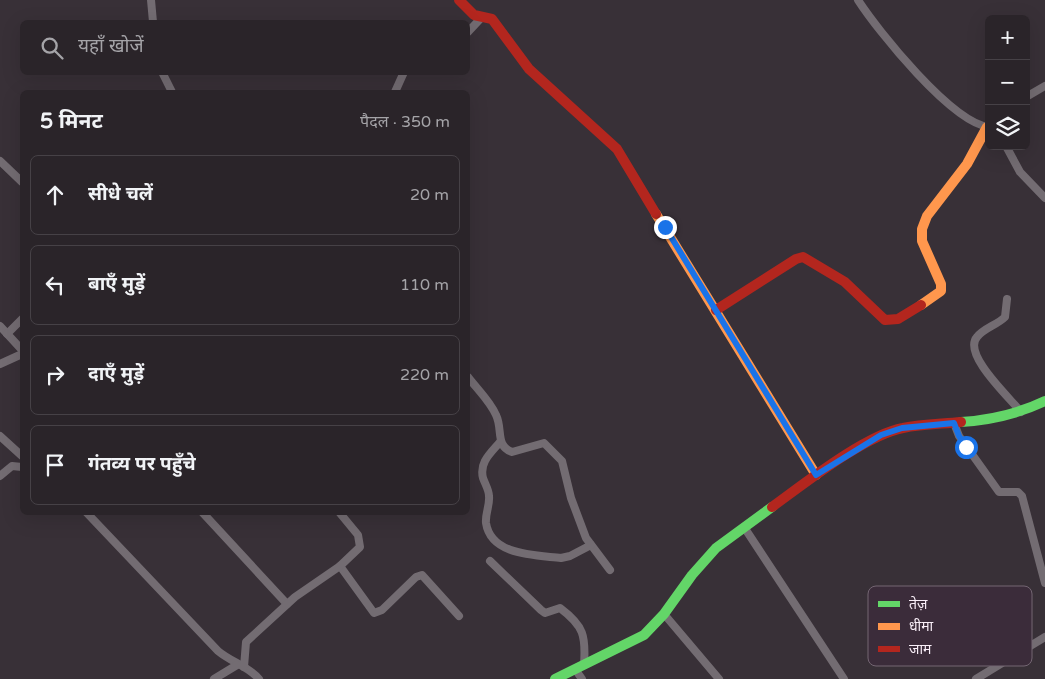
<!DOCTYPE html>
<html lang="hi">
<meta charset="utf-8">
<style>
body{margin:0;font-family:"Varela Round","Noto Sans Devanagari",sans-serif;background:#322c31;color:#f1f3f6}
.controls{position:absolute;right:15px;top:15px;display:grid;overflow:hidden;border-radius:8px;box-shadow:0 5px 20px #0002}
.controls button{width:45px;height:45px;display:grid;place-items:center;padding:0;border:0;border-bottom:1px solid #464146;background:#2a2429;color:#f1f3f6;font:25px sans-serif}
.stop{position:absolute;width:15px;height:15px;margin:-11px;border:4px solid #1a73e8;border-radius:50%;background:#fff}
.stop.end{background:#1a73e8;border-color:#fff;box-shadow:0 1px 5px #0008}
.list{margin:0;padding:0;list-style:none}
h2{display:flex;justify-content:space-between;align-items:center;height:65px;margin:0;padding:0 20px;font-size:21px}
h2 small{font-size:16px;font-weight:400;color:#a5a4a8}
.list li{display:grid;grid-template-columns:32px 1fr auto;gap:15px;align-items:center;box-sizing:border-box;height:80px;margin:0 10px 10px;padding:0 10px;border:1px solid #464146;border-radius:8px}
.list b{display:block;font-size:19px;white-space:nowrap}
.list em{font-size:16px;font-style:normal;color:#a5a4a8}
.icon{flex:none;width:28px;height:28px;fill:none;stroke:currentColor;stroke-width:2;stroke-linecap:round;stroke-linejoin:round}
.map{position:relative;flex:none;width:1045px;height:679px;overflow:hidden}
.search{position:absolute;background:#2a2429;box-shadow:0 5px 20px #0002;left:20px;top:20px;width:450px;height:55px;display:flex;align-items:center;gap:12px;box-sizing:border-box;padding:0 18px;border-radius:8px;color:#a5a4a8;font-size:19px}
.panel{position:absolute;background:#2a2429;box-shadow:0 5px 20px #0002;left:20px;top:90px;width:450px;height:425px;border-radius:8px}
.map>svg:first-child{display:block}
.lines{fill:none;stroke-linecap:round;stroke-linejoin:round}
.street{stroke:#736c72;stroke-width:8}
.fast{stroke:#63d668;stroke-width:10}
.slow{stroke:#ff974d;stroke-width:10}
.jam{stroke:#b3261e;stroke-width:10}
.route{stroke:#1a73e8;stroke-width:6}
.key{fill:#3b2c3a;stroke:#746673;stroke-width:1}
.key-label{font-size:14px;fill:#f9eff8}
</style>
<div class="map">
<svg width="1045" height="679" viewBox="0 0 1045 679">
<rect width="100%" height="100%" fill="#383037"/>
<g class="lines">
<!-- street -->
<g class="street">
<path d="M151 0 153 22"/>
<path d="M858 0C878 31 952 123 989 127"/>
<path d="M468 32 482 17"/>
<path d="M162 72 172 92"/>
<path d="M395 92 404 72"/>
<path d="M1026 97 1045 86"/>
<path d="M1006 146 1020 172 1045 198"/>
<path d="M0 161 22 182"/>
<path d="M1007 299 1005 317C997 325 984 328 977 337 962 354 1010 398 1021 412"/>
<path d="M0 326 22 350"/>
<path d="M7 334 22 319"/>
<path d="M0 364 22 354"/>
<path d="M468 377C477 389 490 401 496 415 503 429 495 446 512 452L544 443 562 461 571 498 586 538 610 570"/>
<path d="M954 423 959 436 999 492H1018L1022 496 1045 583"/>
<path d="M0 436 22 456"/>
<path d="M500 442C491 453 479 462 483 478 485 484 489 490 489 496 490 505 485 514 486 523 491 556 536 555 561 558L570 556 591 545"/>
<path d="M0 476 12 466 22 467"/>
<path d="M86 512 218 651C231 662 248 666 259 679"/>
<path d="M202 512 287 604"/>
<path d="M744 527 844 679"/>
<path d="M490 561 541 610 545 613 560 608C584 626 586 636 584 665"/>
<path d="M340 566 374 613 382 610 416 577 422 575 459 616"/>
<path d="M664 614 719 679"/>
<path d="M244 667 246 642 295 597 340 566 360 547 358 535 339 512"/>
<path d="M575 669 582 679"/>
<path d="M214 679 237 665"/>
<path d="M976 679 1045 637"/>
</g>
<!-- fast -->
<g class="fast">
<path d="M961 422C991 420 1018 414 1045 401"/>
<path d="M555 679 644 635 664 614 692 575 716 548 772 507"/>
</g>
<!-- slow -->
<g class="slow">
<path d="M656 214 816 475"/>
<path d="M921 305 941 291V284L922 241V229L927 216 967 164 987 127"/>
</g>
<!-- jam -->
<g class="jam">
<path d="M459 0 474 15 492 19 529 69 617 149 656 214"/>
<path d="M716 310 796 259 803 257 845 282 885 320 898 319 921 305"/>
<path d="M772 507C804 484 865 435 903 428 922 424 942 424 961 422"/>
</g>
</g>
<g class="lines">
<!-- route -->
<path class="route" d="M665 227 816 475 881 435 902 428 954 423 959 436 966 447"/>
</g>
<!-- legend -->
<rect x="868" y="586" width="164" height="80" rx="8" class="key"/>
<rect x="878" y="601" width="22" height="6" fill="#63d668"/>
<rect x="878" y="623" width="22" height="7" fill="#ff974d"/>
<rect x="878" y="646" width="22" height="6" fill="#b3261e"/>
<g class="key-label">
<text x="909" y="609">तेज़</text>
<text x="909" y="631">धीमा</text>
<text x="909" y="654">जाम</text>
</g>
</svg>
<div class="controls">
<button>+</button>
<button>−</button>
<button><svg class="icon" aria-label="layers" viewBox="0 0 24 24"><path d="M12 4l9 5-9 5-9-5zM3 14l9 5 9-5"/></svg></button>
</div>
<div class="stop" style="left:966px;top:447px"></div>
<div class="stop end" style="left:665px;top:227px"></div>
<div class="search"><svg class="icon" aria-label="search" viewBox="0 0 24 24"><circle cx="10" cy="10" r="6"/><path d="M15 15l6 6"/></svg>यहाँ खोजें</div>
<section class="panel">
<h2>5 मिनट<small>पैदल · 350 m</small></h2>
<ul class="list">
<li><svg class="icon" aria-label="ahead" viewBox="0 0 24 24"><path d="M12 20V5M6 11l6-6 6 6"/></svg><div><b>सीधे चलें</b></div><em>20 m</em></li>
<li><svg class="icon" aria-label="left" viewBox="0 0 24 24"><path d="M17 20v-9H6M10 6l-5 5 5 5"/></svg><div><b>बाएँ मुड़ें</b></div><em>110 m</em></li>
<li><svg class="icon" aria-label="right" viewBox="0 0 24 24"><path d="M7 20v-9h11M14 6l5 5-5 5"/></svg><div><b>दाएँ मुड़ें</b></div><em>220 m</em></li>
<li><svg class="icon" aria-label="arrive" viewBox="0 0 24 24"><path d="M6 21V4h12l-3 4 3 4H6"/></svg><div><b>गंतव्य पर पहुँचे</b></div></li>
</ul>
</section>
</div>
